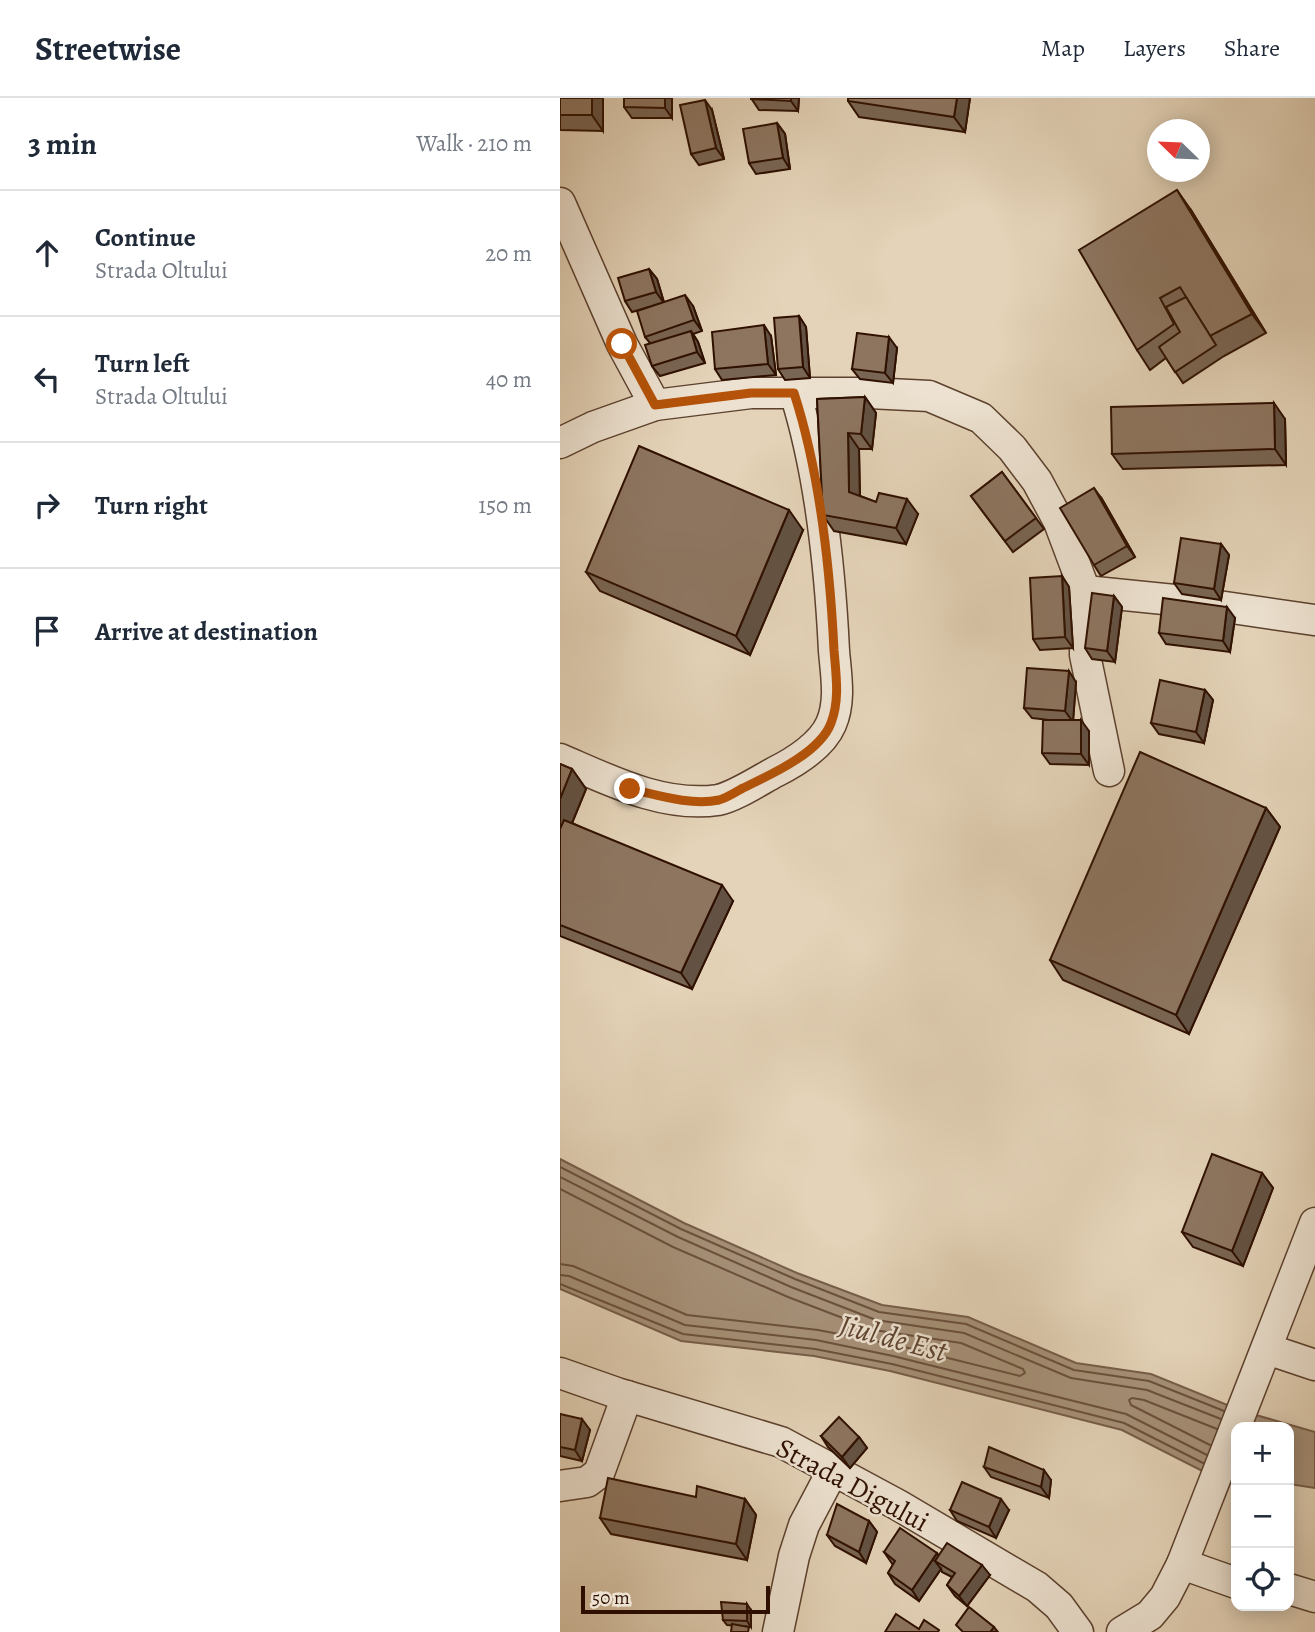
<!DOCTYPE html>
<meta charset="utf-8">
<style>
body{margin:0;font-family:Alegreya,serif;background:#f6f6f7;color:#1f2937}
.controls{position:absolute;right:21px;bottom:21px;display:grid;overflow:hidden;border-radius:14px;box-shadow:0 4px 18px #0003}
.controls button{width:63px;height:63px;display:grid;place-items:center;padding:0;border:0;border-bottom:2px solid #e0e1e3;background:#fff;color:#1f2937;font:35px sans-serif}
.compass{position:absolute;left:587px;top:21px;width:63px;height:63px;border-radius:50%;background:#fff;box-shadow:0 4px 18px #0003;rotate:293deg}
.scale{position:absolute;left:21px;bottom:18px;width:189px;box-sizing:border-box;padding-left:7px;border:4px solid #2f1000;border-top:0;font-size:19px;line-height:24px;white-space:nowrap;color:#2f1000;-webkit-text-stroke:5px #ede2d1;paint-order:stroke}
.stop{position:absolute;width:21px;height:21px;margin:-16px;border:5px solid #b45309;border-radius:50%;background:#fff}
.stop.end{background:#b45309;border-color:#fff;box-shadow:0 2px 7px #0008}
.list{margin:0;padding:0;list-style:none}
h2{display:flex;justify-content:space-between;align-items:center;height:91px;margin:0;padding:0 28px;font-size:30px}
h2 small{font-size:23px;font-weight:400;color:#747a83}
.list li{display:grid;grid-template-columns:46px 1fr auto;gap:21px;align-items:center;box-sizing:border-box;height:126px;padding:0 28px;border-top:2px solid #e0e1e3}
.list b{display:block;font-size:26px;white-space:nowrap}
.list p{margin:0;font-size:23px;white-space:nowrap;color:#747a83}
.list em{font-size:23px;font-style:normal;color:#747a83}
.icon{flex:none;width:38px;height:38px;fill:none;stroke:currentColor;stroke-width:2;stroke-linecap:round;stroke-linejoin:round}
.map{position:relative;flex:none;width:755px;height:1534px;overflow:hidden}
header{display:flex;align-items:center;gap:42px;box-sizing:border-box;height:98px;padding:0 35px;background:#fff;border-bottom:2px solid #e0e1e3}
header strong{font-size:33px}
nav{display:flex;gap:38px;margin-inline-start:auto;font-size:24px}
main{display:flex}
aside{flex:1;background:#fff}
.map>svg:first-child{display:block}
.water{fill:#a69179;stroke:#765d49;stroke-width:2}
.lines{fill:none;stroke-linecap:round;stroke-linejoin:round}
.shore{stroke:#6a503c;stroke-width:2}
.minor-casing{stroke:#5c412e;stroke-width:33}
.minor{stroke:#ede2d1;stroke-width:30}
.wall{fill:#796553;stroke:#2f1000;stroke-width:2}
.shaded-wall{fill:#635243;stroke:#2f1000;stroke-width:2}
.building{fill:#8d7560;stroke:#2f1000;stroke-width:2}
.route{stroke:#b45309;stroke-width:9}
.labels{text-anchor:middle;stroke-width:5;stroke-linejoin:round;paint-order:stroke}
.street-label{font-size:28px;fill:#2f1000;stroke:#ede2d1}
.water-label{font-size:30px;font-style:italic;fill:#5f4430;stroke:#ede2d1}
</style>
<header>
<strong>Streetwise</strong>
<nav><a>Map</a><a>Layers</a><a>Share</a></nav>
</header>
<main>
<aside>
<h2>3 min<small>Walk · 210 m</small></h2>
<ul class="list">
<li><svg class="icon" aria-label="ahead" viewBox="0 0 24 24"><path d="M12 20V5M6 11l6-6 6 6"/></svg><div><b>Continue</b><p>Strada Oltului</p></div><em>20 m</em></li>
<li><svg class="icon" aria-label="left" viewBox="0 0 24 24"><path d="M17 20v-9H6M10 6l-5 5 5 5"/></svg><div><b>Turn left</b><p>Strada Oltului</p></div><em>40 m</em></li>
<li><svg class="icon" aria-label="right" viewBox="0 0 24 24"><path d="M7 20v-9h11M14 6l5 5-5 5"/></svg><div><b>Turn right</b></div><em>150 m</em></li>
<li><svg class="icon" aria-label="arrive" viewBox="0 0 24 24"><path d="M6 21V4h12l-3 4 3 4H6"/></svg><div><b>Arrive at destination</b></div></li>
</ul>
</aside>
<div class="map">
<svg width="755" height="1534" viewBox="0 0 755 1534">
<rect width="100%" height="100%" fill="#e4d3b8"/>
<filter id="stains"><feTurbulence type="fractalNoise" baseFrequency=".00286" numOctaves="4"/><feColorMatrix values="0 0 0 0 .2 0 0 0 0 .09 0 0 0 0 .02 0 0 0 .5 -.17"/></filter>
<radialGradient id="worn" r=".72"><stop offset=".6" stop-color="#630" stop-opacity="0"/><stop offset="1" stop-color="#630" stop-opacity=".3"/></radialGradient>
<!-- water -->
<path class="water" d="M0 1061 124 1125 237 1175 322 1207 408 1219 516 1265 591 1276 682 1313 755 1334V1390L729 1386V1329H676V1381L656 1380 562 1332 330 1273 254 1258 121 1243 0 1191Z"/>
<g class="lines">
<!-- shore -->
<g class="shore">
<path d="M0 1069 121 1131 235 1181 319 1214 406 1226 514 1272 589 1283 664 1313"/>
<path d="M0 1079 118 1139 231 1189 316 1222 404 1235 511 1280 587 1292 661 1321"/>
<path d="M0 1091 113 1149 228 1199 314 1232 401 1245 463 1271 465 1275 460 1278 336 1247 258 1232 127 1217 13 1168 0 1166"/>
<path d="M0 1177 9 1178 125 1227 256 1242 333 1258 566 1316 647 1357"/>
<path d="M0 1186 123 1236 255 1251 332 1266 564 1325 643 1365"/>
<path d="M650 1347 571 1307 569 1302 572 1300 584 1302 657 1331"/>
</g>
<defs>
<g id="minor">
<path d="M0 105 62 246 95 307"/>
<path d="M0 345 33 329 95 307 191 295H309L369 298 421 320 452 350 477 383 499 424 525 493V557L549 673"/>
<path d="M525 493 624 503 754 522"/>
<path d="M0 661C49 682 103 710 158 702 174 699 200 682 215 674 235 664 262 647 271 626 281 603 276 577 274 553 270 470 260 374 235 295"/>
<path d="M707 1251 755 1267"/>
<path d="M0 1275 57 1295 221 1344 338 1407 477 1489 499 1508 518 1534"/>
<path d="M0 1388 27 1384 39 1375 67 1298"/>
<path d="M622 1466 676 1485"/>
<path d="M729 1491 755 1499"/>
<path d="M218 1534 234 1458 244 1427 273 1372"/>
<path d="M562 1534 590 1517 605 1499 622 1466 755 1125"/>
</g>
</defs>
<!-- minor casing -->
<use href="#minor" class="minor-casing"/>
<!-- minor -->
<use href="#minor" class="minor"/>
</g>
<!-- wall -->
<g class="wall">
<path d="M0 0H43V33L0 32Z"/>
<path d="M64 0H112V20H72L64 9Z"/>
<path d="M191 0H239L238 13 199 12Z"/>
<path d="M288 0H410L405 34 299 19 288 3Z"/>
<path d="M152 12 164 61 139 67 131 56Z"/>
<path d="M217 25 225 36 230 71 196 76 189 65Z"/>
<path d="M631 112 706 235 664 258 623 285 606 260 590 272 577 252Z"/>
<path d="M89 171 97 181 104 204 133 208 142 233 133 236 138 244 145 265 100 278 92 268 90 245 85 239 93 208 72 214 65 203Z"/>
<path d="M239 218 246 229 250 280 225 282 218 271Z"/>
<path d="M211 238 216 277 162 282 155 271Z"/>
<path d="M337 250 333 285 300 281 292 271Z"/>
<path d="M305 299 316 315 312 351H299L300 398 316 404 358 416 346 446 274 433 263 417 257 301Z"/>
<path d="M725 321 726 367 563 371 552 356Z"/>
<path d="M442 374 484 431 453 454 411 398Z"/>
<path d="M542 401 575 459 541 478 534 467Z"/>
<path d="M243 432 190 557 40 493 26 474Z"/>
<path d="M661 446 669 457 661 502 622 496 614 485Z"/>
<path d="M502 478 509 489 513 550 480 552 473 541Z"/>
<path d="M554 498 562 509 555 564 532 561 525 550Z"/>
<path d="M675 520 670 554 606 546 599 535Z"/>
<path d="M516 584 513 622 529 633V667L490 666 482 655 490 622 472 620 464 610Z"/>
<path d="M645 592 653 602 644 645 599 636 591 625Z"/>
<path d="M0 666 12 671 26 691 12 725 173 803 132 891 0 838Z"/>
<path d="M706 710 720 729 629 936 503 882 490 862Z"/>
<path d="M702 1075 713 1090 683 1168 633 1149 622 1134Z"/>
<path d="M0 1316 30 1332 22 1363 0 1358Z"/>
<path d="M261 1338 299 1339 307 1350 290 1370 268 1349Z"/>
<path d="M424 1369 491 1382 489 1400 431 1379Z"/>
<path d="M136 1399 185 1401 196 1417 187 1462 51 1436 40 1420Z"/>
<path d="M390 1412H449L436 1440 397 1423Z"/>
<path d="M309 1423 317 1434 306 1465 275 1448 267 1437Z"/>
<path d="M324 1454 378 1458 430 1477 407 1508 395 1498 387 1487 392 1479 382 1474 381 1471 359 1503 335 1486 328 1475 333 1467Z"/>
<path d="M191 1512V1529L167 1527 163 1522Z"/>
</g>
<!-- shaded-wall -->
<g class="shaded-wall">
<path d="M32 0H43V33L32 17Z"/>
<path d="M105 0H112V20L105 10Z"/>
<path d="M231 0H239L238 13 231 3Z"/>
<path d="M397 0H410L405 34 394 19Z"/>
<path d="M145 2 152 12 164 61 156 50Z"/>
<path d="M217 25 225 36 230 71 223 60Z"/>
<path d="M617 92 631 112 706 235 692 216Z"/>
<path d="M89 171 97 181 104 205 96 194Z"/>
<path d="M125 197 133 208 142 233 134 222Z"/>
<path d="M239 218 246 229 250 280 243 269Z"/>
<path d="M204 227 211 238 216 277 208 266Z"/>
<path d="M131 233 138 244 145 265 137 254Z"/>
<path d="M329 239 337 250 333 285 325 275Z"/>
<path d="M305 299 316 315 312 351 301 336Z"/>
<path d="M714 305 725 321 726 367 715 351Z"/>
<path d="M288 335 299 351 300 409 289 394Z"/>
<path d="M534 390 542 401 575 459 567 448Z"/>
<path d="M347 401 358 416 346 446 336 430Z"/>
<path d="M229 412 243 432 190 557 176 538Z"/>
<path d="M661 446 669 457 661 502 654 491Z"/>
<path d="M502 478 509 489 513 550 505 539Z"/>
<path d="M554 498 562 509 555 564 547 553Z"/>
<path d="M667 509 675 520 670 554 663 543Z"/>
<path d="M509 573 516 584 513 624 505 613Z"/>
<path d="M645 592 653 602 644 645 636 634Z"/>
<path d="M521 622 529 633V667L521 656Z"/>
<path d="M12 671 26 691 0 754V701Z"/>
<path d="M706 710 720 729 629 936 616 917Z"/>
<path d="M162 787 173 803 132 891 121 875Z"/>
<path d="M702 1075 713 1090 683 1168 672 1153Z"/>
<path d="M22 1321 30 1332 22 1363 15 1352Z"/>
<path d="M299 1339 307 1350 290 1370 282 1359Z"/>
<path d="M484 1372 491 1382 489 1400 481 1389Z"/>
<path d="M185 1401 196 1417 187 1462 176 1446Z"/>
<path d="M441 1401 449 1412 436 1440 429 1429Z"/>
<path d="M309 1423 317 1434 306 1465 299 1454Z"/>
<path d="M377 1455 384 1466 375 1463 381 1471 359 1503 352 1492Z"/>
<path d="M422 1467 430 1477 407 1508 399 1498Z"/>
<path d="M187 1506 191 1512V1529L187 1523Z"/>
<path d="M434 1529 438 1534H430Z"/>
</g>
<!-- building -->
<g class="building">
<rect x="0" y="0" width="32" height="17"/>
<path d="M64 0H105V10L64 9Z"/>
<path d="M191 0H231V3L191 1Z"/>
<path d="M288 0H397L394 19 288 3Z"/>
<path d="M145 2 156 50 131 56 120 7Z"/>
<path d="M217 25 223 60 189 65 183 31Z"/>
<path d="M617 92 692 216 650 238 620 189 600 200 614 226 577 252 519 152Z"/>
<path d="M89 171 96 194 65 203 58 180Z"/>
<path d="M125 197 134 222 85 239 77 213Z"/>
<path d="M626 199 656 247 615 274 599 249 620 234 606 209Z"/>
<path d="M239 218 243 269 218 271 214 220Z"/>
<path d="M204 227 208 266 155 271 152 234Z"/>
<path d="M131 233 137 254 92 268 85 247Z"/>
<path d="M297 235 329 239 325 275 292 271Z"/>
<path d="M305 299 301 336 288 335 289 394 316 404 319 395 347 401 336 430 263 417 257 301Z"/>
<path d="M714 305 715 351 552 356 551 309Z"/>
<path d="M79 348 229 412 176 538 26 474Z"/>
<path d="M442 374 476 420 445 443 411 398Z"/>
<path d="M534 390 567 448 534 467 500 410Z"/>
<path d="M621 440 661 446 654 491 614 485Z"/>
<path d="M502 478 505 539 473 541 470 480Z"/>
<path d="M532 495 554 498 547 553 525 550Z"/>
<path d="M603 500 667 509 663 543 599 535Z"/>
<path d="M467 570 509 573 505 613 464 610Z"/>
<path d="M600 582 645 592 636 634 591 625Z"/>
<path d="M483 622H521V656L482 655Z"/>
<path d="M580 654 706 710 616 917 490 862Z"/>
<path d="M0 666 12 671 0 701Z"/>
<path d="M4 722 162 787 121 875 0 827V731Z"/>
<path d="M652 1056 702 1075 672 1153 622 1134Z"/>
<path d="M0 1316 22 1321 15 1352 0 1349Z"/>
<path d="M279 1319 299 1339 282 1359 261 1338Z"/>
<path d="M429 1349 484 1372 481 1389 424 1369Z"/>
<path d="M48 1380 136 1399 137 1388 185 1401 176 1446 40 1420Z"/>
<path d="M402 1384 441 1401 429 1429 390 1412Z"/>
<path d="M277 1406 309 1423 299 1454 267 1437Z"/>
<path d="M340 1430 377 1455 352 1492 328 1475 335 1463 324 1454Z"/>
<path d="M387 1445 422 1467 399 1498 387 1487 395 1475 375 1463Z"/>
<path d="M161 1504 187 1506V1523L163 1522Z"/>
<path d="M409 1509 434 1529 430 1534H403L396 1527Z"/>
<path d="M336 1516 359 1531 364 1522 379 1532 378 1534H325Z"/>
<path d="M172 1526 189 1529 188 1534H171Z"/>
</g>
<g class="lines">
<!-- route -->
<path class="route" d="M62 246 95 307 191 295H234C259 372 270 471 274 552 276 577 280 602 271 625 260 655 210 677 183 690 176 694 167 700 159 702 131 708 97 697 70 691"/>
</g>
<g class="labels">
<!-- street labels -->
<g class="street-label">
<text transform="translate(293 1386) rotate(28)" y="10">Strada Digului</text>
</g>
<!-- water labels -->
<g class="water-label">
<text transform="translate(333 1240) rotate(15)" y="10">Jiul de Est</text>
</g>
</g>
<rect width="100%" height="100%" filter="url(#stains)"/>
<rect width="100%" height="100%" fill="url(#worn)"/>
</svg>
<div class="controls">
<button>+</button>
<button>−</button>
<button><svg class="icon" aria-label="locate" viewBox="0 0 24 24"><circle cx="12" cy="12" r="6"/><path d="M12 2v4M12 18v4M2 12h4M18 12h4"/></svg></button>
</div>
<svg class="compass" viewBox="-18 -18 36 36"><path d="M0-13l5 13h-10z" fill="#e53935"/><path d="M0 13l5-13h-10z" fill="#747a83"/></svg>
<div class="scale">50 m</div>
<div class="stop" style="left:62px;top:246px"></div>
<div class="stop end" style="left:70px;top:691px"></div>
</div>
</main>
